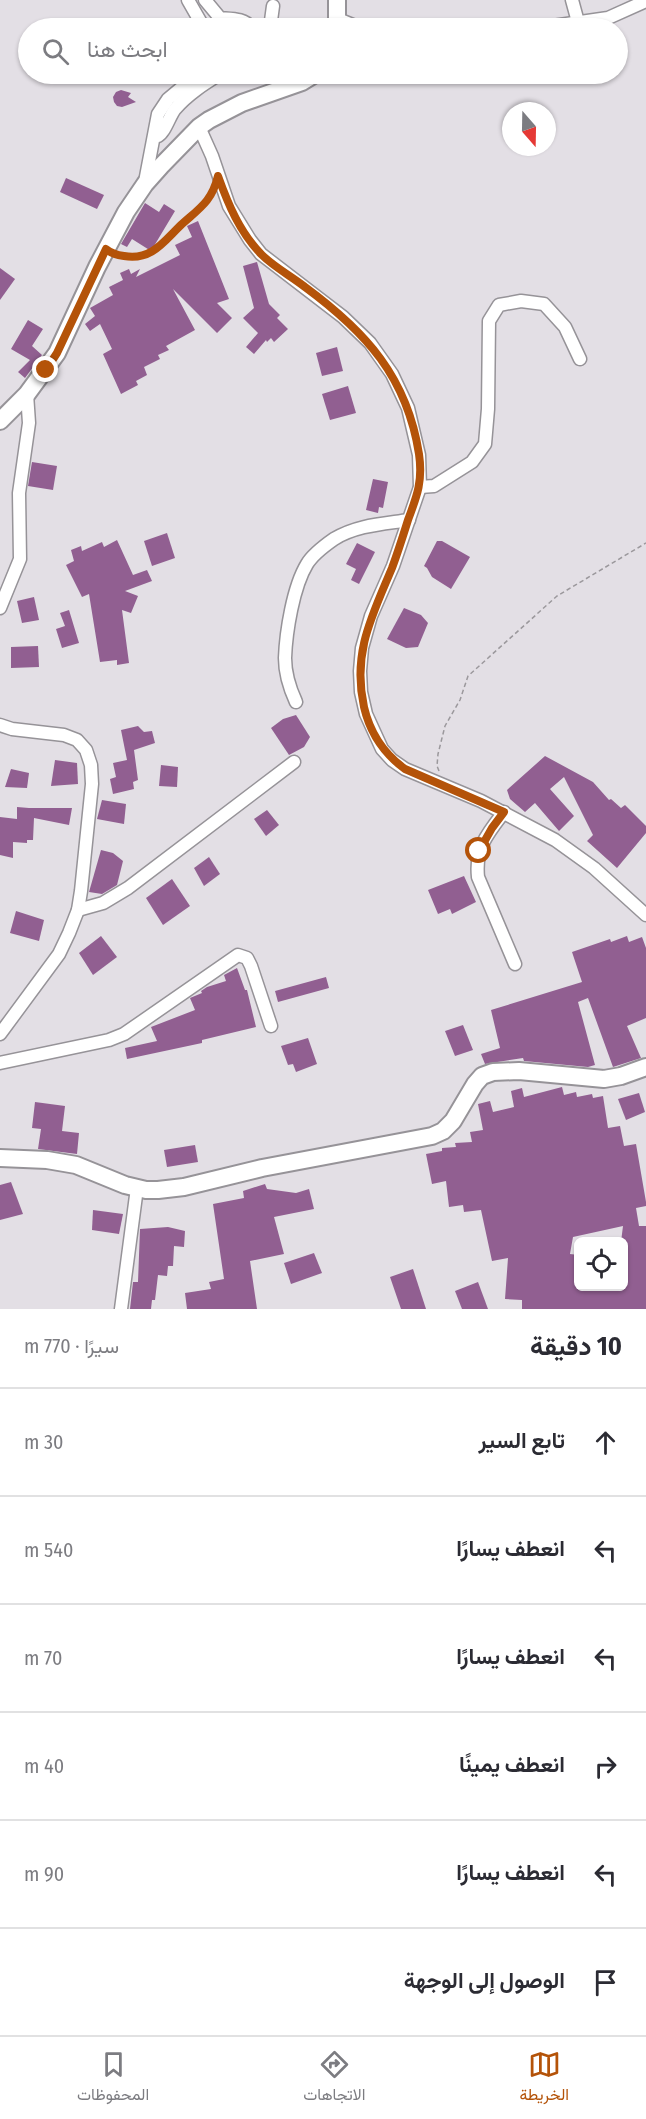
<!DOCTYPE html>
<html lang="ar">
<meta charset="utf-8">
<style>
body{margin:0;font-family:"Fira Sans Condensed",Vazirmatn,sans-serif;background:#f7f7f7;color:#2b2b33;direction:rtl}
.controls{position:absolute;right:18px;bottom:18px;display:grid;overflow:hidden;border-radius:9px;box-shadow:0 2px 4px #0004}
.controls button{width:54px;height:54px;display:grid;place-items:center;padding:0;border:0;border-bottom:2px solid #e1e1e2;background:#fff;color:#2b2b33;font:30px sans-serif}
.compass{position:absolute;left:502px;top:102px;width:54px;height:54px;border-radius:50%;background:#fff;box-shadow:0 2px 4px #0004;rotate:160deg}
.stop{position:absolute;width:18px;height:18px;margin:-14px;border:4px solid #b45309;border-radius:50%;background:#fff}
.stop.end{background:#b45309;border-color:#fff;box-shadow:0 2px 6px #0008}
.list{margin:0;padding:0;list-style:none}
h2{display:flex;justify-content:space-between;align-items:center;height:78px;margin:0;padding:0 24px;font-size:26px}
h2 small{font-size:20px;font-weight:400;color:#7c7c81}
.list li{display:grid;grid-template-columns:39px 1fr auto;gap:18px;align-items:center;box-sizing:border-box;height:108px;padding:0 24px;border-top:2px solid #e1e1e2}
.list b{display:block;font-size:22px;white-space:nowrap}
.list em{font-size:20px;font-style:normal;color:#7c7c81}
.icon{flex:none;width:33px;height:33px;fill:none;stroke:currentColor;stroke-width:2;stroke-linecap:round;stroke-linejoin:round}
.map{position:relative;flex:none;width:646px;height:1309px;overflow:hidden;direction:ltr}
.search{position:absolute;background:#fff;box-shadow:0 2px 4px #0004;left:18px;right:18px;top:18px;height:66px;display:flex;align-items:center;gap:15px;box-sizing:border-box;padding:0 21px;border-radius:33px;color:#7c7c81;font-size:22px}
.sheet{height:726px;background:#fff}
nav{display:flex;justify-content:space-around;align-items:center;box-sizing:border-box;height:84px;border-top:2px solid #e1e1e2;background:#fff;font-size:16px;color:#7c7c81}
nav a{display:grid;justify-items:center;gap:3px}
nav .on{color:#b45309}
.map>svg:first-child{display:block}
.building{fill:#915f91;fill-rule:evenodd}
.lines{fill:none;stroke-linecap:round;stroke-linejoin:round}
.street-casing{stroke:#969398;stroke-width:15}
.secondary-casing{stroke:#969398;stroke-width:20}
.path{stroke:#9b989c;stroke-width:1.5;stroke-dasharray:4.5 3;stroke-linecap:butt}
.street{stroke:#fff;stroke-width:12}
.secondary{stroke:#fff;stroke-width:16}
.route{stroke:#b45309;stroke-width:8}
</style>
<div class="map">
<svg width="646" height="1309" viewBox="0 0 646 1309">
<rect width="100%" height="100%" fill="#e3dfe5"/>
<!-- building -->
<g class="building">
<path d="M121 90 131 93 128 97 136 102 122 107 117 106 114 102 113 97 116 92Z"/>
<path d="M66 178 104 195 97 209 60 192Z"/>
<path d="M145 203 159 212 164 204 175 211 151 251 132 239 127 247 121 244Z"/>
<path d="M198 221 229 299 217 303 232 318 217 333 173 289 195 330 166 346 169 350 158 355 160 359 144 367 147 375 136 381 138 385 121 394 103 354 112 349 100 324 90 331 85 324 95 316 90 308 113 295 109 287 123 280 120 273 129 269 131 274 140 269 136 277 180 255 175 245 192 237 187 226Z"/>
<path d="M257 262 269 304 280 315 277 318 288 329 274 342 271 338 267 342 266 340 254 354 246 347 258 333 243 318 254 308 243 266Z"/>
<path d="M0 268 15 279 0 300Z"/>
<path d="M28 320 43 329 32 346 42 355 25 378 18 372 30 360 11 349Z"/>
<path d="M337 347 343 371 322 376 316 353Z"/>
<path d="M348 386 356 413 330 420 322 394Z"/>
<path d="M32 462 57 466 53 490 28 486Z"/>
<path d="M373 479 388 482 383 508 379 507 378 513 366 510Z"/>
<path d="M167 533 175 558 152 566 144 541Z"/>
<path d="M117 540 133 575 147 570 152 581 125 591 138 596 131 613 122 610 129 663 117 665V660L100 662 89 594 82 597 66 565 74 561 71 550 81 546 82 551 102 542 104 547Z"/>
<path d="M437 541H442L470 557 451 589 432 577 427 568 424 566Z"/>
<path d="M357 543 375 552 359 584 351 580 356 569 346 564Z"/>
<path d="M34 597 39 620 22 623 17 601Z"/>
<path d="M404 608 421 615 428 623 418 647 406 648 387 639Z"/>
<path d="M69 610 79 643 62 648 56 629 65 626 60 613Z"/>
<path d="M38 646 39 667 11 668V647Z"/>
<path d="M296 715 310 737 304 747 289 755 271 728 283 719Z"/>
<path d="M138 726 144 732 152 731 155 743 134 750 138 780 133 782 134 789 113 794 110 779 116 777 113 763 127 760 121 730Z"/>
<path d="M545 756 593 782 609 800 611 799 621 808 625 805 646 826V833L617 868 587 841 593 835 564 777 550 789 574 816 559 831 535 803 525 812 510 799 507 790Z"/>
<path d="M55 760 77 763 78 784 51 786Z"/>
<path d="M161 765 178 767 177 787 159 786Z"/>
<path d="M11 769 29 773 27 788 5 787Z"/>
<path d="M102 800 126 804 124 824 97 819Z"/>
<path d="M17 807 29 808H72L69 825 34 818 33 840H27V843L13 842V858L0 855V817L17 819Z"/>
<path d="M267 810 279 825 266 836 254 819Z"/>
<path d="M101 850 113 853 123 861 117 885 102 894 89 892Z"/>
<path d="M209 857 220 874 204 886 194 868Z"/>
<path d="M464 876 476 902 452 914 450 909 438 914 428 890Z"/>
<path d="M172 879 190 906 163 925 146 898Z"/>
<path d="M16 911 44 920 39 941 10 933Z"/>
<path d="M101 936 117 957 93 975 79 953Z"/>
<path d="M627 936 629 942 642 937 646 948V1018L627 1026 641 1058 613 1067 588 998 578 1002 595 1065 588 1067 524 1061 523 1058 485 1064 481 1054 500 1048 491 1010 582 982 572 952 610 939 611 942Z"/>
<path d="M237 968 245 990H247L256 1027 202 1040V1043L127 1059 125 1048 157 1041 151 1027 195 1010 190 998 202 993 201 991 207 987 226 981 224 975Z"/>
<path d="M326 977 329 988 278 1002 275 991Z"/>
<path d="M463 1025 473 1050 455 1056 445 1031Z"/>
<path d="M308 1038 317 1064 296 1072 293 1064 288 1065 281 1046Z"/>
<path d="M562 1087 564 1095 576 1092 577 1097 592 1094 593 1098 603 1096 608 1128 620 1126 624 1146 636 1144 646 1202V1206L636 1208 639 1226H646V1309H522V1300L505 1299 508 1258 492 1261 481 1210 464 1212 463 1205 449 1207 446 1181 432 1184 426 1154 442 1151V1148L456 1147 455 1143 472 1142 470 1132 483 1130 478 1104 490 1101 493 1112 514 1107 511 1091 522 1088 524 1097ZM623 1226 621 1242H624V1287H579V1255L570 1254 573 1237Z"/>
<path d="M639 1093 645 1112 626 1120 618 1099Z"/>
<path d="M35 1102 65 1106 62 1131 79 1133 77 1154 38 1149 41 1129 32 1128Z"/>
<path d="M195 1145 198 1162 167 1167 164 1150Z"/>
<path d="M11 1182 23 1214 0 1220V1185Z"/>
<path d="M265 1184 267 1189 296 1193 309 1189 314 1209 274 1217 284 1254 250 1261 257 1309H187L185 1293 211 1289 209 1282 224 1279 213 1204 244 1198 243 1191Z"/>
<path d="M93 1210 123 1214 119 1234 92 1230Z"/>
<path d="M168 1227 185 1231 184 1247 174 1246 173 1266H168L167 1276 158 1275 155 1300H152L151 1309H130L133 1282H138L140 1229Z"/>
<path d="M314 1253 322 1273 291 1284 284 1263Z"/>
<path d="M413 1269 426 1309H401L390 1277Z"/>
<path d="M478 1282 488 1309H462L455 1291Z"/>
</g>
<g class="lines">
<defs>
<g id="street">
<path d="M188 0 204 28"/>
<path d="M205 0 220 18C231 19 245 18 251 28"/>
<path d="M572 0 578 22"/>
<path d="M338 19 360 28"/>
<path d="M270 28 273 6"/>
<path d="M539 28 608 18 646 1"/>
<path d="M199 127 212 156 229 206 250 240 261 254 343 317 370 343 392 374 408 408 419 455 420 487 393 566 371 616 362 648 360 671 361 692 366 714 382 749 392 760 405 769 481 801 555 840 594 868 646 915"/>
<path d="M158 136C165 132 169 117 175 109 188 94 204 84 220 74"/>
<path d="M145 182 158 114 168 99 198 74"/>
<path d="M420 487 434 486 472 462 485 444 488 409 489 321 499 305 521 301 544 304 565 327 580 359"/>
<path d="M0 608 20 559 19 493 29 423 27 394"/>
<path d="M296 702C290 689 285 673 285 658 286 632 293 587 307 564 313 554 324 546 334 539 357 525 383 524 409 520"/>
<path d="M0 725 12 729 64 735 77 740 86 750 91 765 92 784 81 891 78 910 69 933 59 954 0 1034"/>
<path d="M504 812C487 834 475 848 478 877L515 964"/>
<path d="M78 910 103 903 128 888 294 762"/>
<path d="M0 1063 109 1040 124 1034 238 955 247 958 251 966 271 1026"/>
<path d="M121 1309 137 1188"/>
</g>
<g id="secondary">
<path d="M337 0V28"/>
<path d="M0 421 27 394 57 353 97 267 126 212 145 184 161 166 199 127 209 120 242 103 302 82 315 74"/>
<path d="M0 1158 47 1160 76 1165 125 1185 146 1190H158L184 1187 262 1168 432 1136 443 1131 453 1121 475 1084 482 1076 493 1072 519 1071 604 1079 621 1076 646 1067"/>
</g>
</defs>
<!-- street casing -->
<use href="#street" class="street-casing"/>
<!-- secondary casing -->
<use href="#secondary" class="secondary-casing"/>
<!-- path -->
<g class="path">
<path d="M119 255 144 256 156 250 207 202 212 194"/>
<path d="M439 771 437 766 438 754 445 726 460 700 468 676 557 596 646 543"/>
</g>
<!-- street -->
<use href="#street" class="street"/>
<!-- secondary -->
<use href="#secondary" class="secondary"/>
</g>
<g class="lines">
<!-- route -->
<path class="route" d="M46 370 57 353 106 249C112 254 117 255 124 256 152 261 164 241 182 224 200 208 212 201 218 176 228 204 240 233 262 255 274 267 291 276 305 287 366 332 407 377 419 454 423 481 417 496 408 520 403 536 398 552 392 568 372 616 352 653 364 707 370 733 383 753 405 769L504 812 492 828 479 851"/>
</g>
</svg>
<div class="controls">
<button><svg class="icon" aria-label="locate" viewBox="0 0 24 24"><circle cx="12" cy="12" r="6"/><path d="M12 2v4M12 18v4M2 12h4M18 12h4"/></svg></button>
</div>
<svg class="compass" viewBox="-18 -18 36 36"><path d="M0-13l5 13h-10z" fill="#e53935"/><path d="M0 13l5-13h-10z" fill="#7c7c81"/></svg>
<div class="stop" style="left:479px;top:851px"></div>
<div class="stop end" style="left:46px;top:370px"></div>
<div class="search"><svg class="icon" aria-label="search" viewBox="0 0 24 24"><circle cx="10" cy="10" r="6"/><path d="M15 15l6 6"/></svg>ابحث هنا</div>
</div>
<section class="sheet">
<h2>10 دقيقة<small>سيرًا · 770 m</small></h2>
<ul class="list">
<li><svg class="icon" aria-label="ahead" viewBox="0 0 24 24"><path d="M12 20V5M6 11l6-6 6 6"/></svg><div><b>تابع السير</b></div><em>30 m</em></li>
<li><svg class="icon" aria-label="left" viewBox="0 0 24 24"><path d="M17 20v-9H6M10 6l-5 5 5 5"/></svg><div><b>انعطف يسارًا</b></div><em>540 m</em></li>
<li><svg class="icon" aria-label="left" viewBox="0 0 24 24"><path d="M17 20v-9H6M10 6l-5 5 5 5"/></svg><div><b>انعطف يسارًا</b></div><em>70 m</em></li>
<li><svg class="icon" aria-label="right" viewBox="0 0 24 24"><path d="M7 20v-9h11M14 6l5 5-5 5"/></svg><div><b>انعطف يمينًا</b></div><em>40 m</em></li>
<li><svg class="icon" aria-label="left" viewBox="0 0 24 24"><path d="M17 20v-9H6M10 6l-5 5 5 5"/></svg><div><b>انعطف يسارًا</b></div><em>90 m</em></li>
<li><svg class="icon" aria-label="arrive" viewBox="0 0 24 24"><path d="M6 21V4h12l-3 4 3 4H6"/></svg><div><b>الوصول إلى الوجهة</b></div></li>
</ul>
</section>
<nav>
<a class="on"><svg class="icon" aria-label="map" viewBox="0 0 24 24"><path d="M3 6l6-2 6 2 6-2v14l-6 2-6-2-6 2zM9 4v14M15 6v14"/></svg>الخريطة</a>
<a><svg class="icon" aria-label="directions" viewBox="0 0 24 24"><path d="M12 3l9 9-9 9-9-9zM9 14v-3h6M13 9l2 2-2 2"/></svg>الاتجاهات</a>
<a><svg class="icon" aria-label="saved" viewBox="0 0 24 24"><path d="M7 4h10v16l-5-4-5 4z"/></svg>المحفوظات</a>
</nav>
